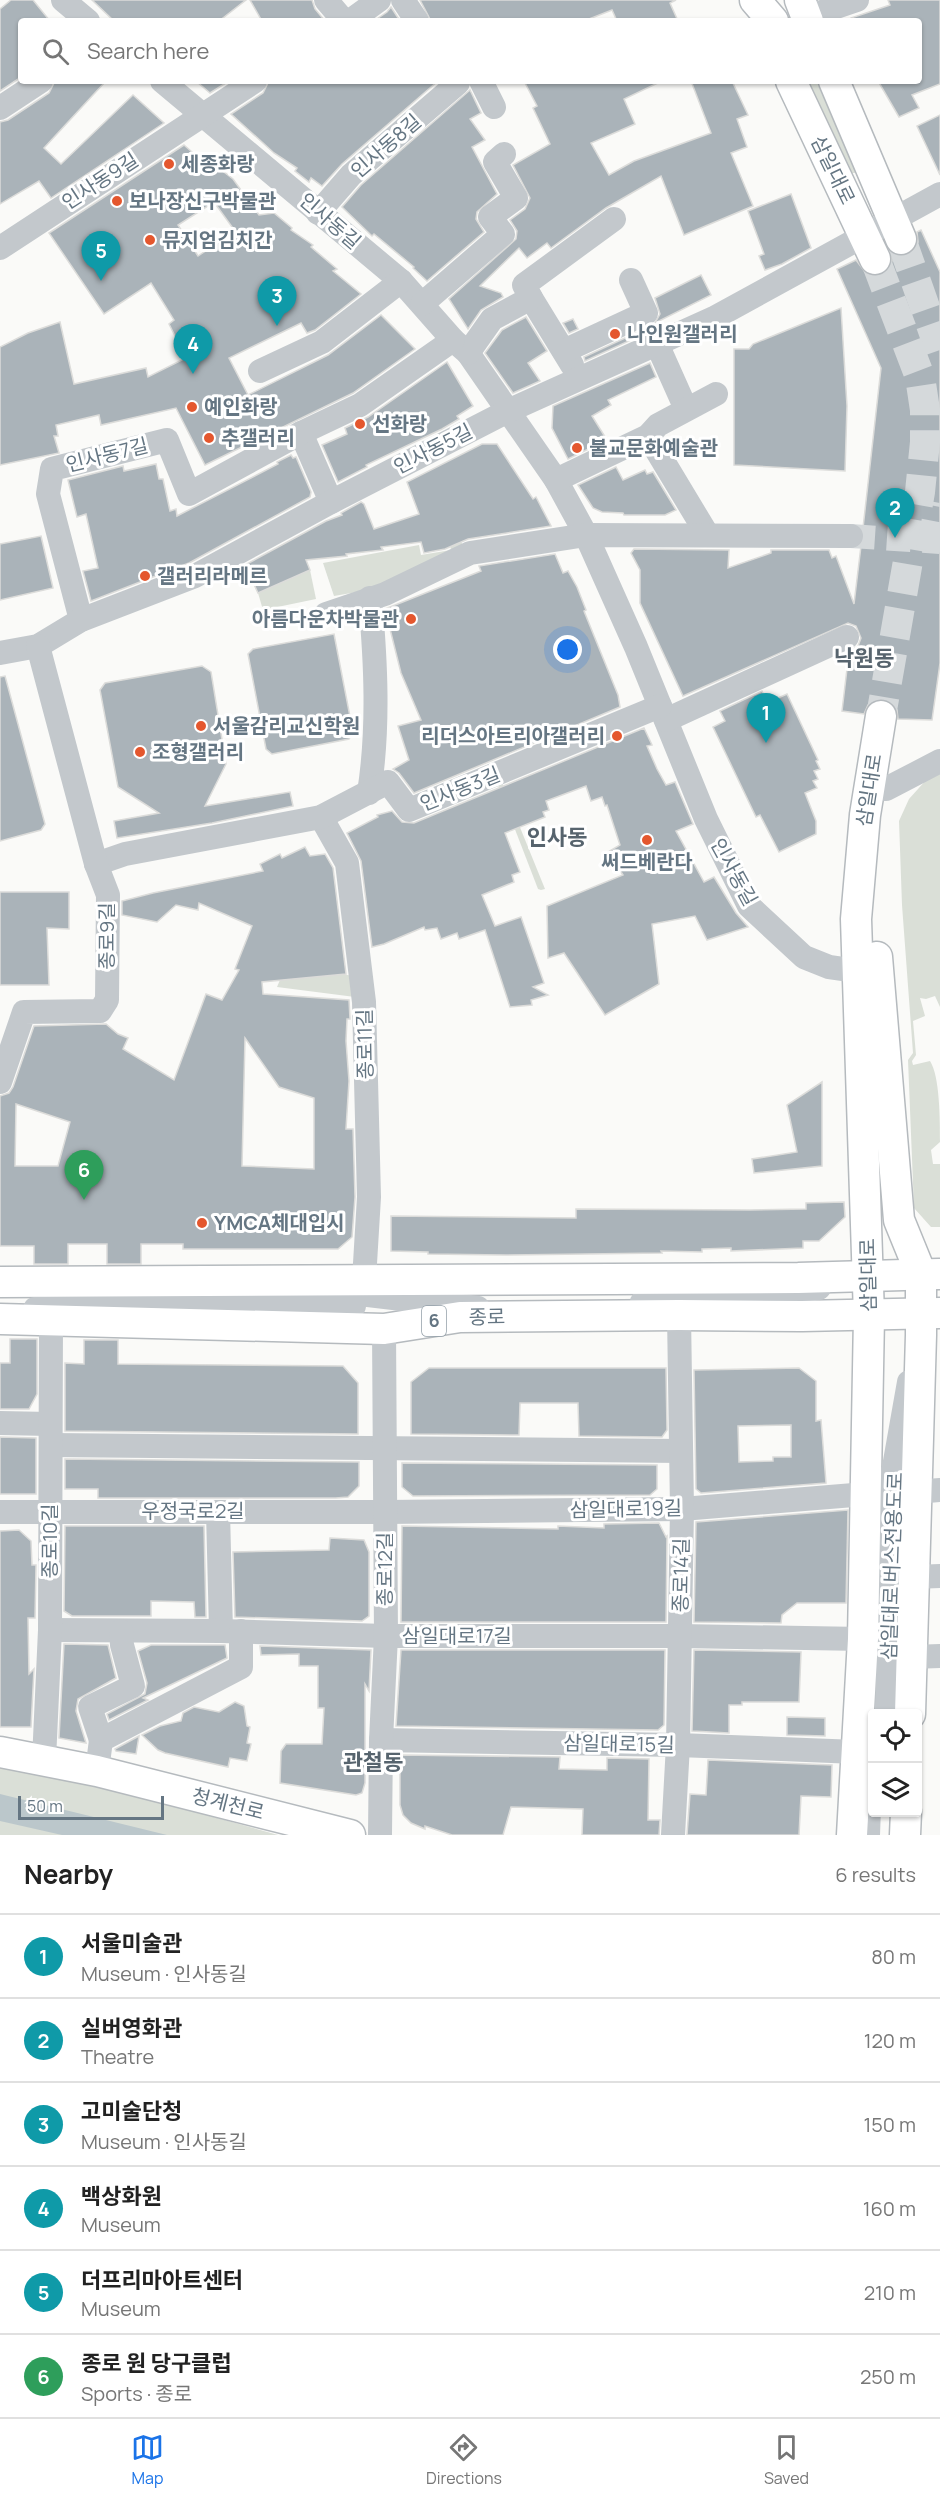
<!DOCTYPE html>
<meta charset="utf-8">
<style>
body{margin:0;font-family:Manrope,"Noto Sans KR",sans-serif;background:#f2f2f2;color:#222}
.controls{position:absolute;right:18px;bottom:18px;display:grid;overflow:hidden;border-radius:6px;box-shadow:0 2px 4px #0004}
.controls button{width:54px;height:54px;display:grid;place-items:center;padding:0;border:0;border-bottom:2px solid #e0e0e0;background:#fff;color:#222;font:30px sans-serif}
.scale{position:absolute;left:18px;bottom:15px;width:146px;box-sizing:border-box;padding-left:6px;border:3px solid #657683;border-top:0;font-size:16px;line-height:21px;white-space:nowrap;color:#657683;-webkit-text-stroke:4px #fff;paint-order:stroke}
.you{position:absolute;left:568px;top:650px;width:21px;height:21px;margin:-15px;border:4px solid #fff;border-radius:50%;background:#1a73e8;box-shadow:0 0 0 9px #1a73e833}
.badge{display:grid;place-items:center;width:39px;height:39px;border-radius:50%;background:#1a73e8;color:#fff;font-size:20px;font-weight:700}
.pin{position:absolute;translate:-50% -50px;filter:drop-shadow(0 2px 3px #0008)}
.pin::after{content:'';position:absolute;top:32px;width:21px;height:18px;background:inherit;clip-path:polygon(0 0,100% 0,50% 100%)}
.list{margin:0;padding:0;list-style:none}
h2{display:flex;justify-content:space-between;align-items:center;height:78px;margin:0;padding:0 24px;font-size:26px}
h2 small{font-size:20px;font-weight:400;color:#767676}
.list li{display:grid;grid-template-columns:39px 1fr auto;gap:18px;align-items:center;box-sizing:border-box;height:84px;padding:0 24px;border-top:2px solid #e0e0e0}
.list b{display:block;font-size:22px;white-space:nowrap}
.list p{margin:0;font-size:20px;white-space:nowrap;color:#767676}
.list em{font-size:20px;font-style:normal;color:#767676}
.icon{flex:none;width:33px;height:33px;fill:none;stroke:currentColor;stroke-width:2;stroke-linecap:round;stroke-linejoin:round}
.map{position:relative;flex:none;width:940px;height:1835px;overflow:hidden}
.search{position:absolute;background:#fff;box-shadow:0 2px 4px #0004;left:18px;right:18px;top:18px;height:66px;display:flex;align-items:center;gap:15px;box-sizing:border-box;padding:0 21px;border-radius:6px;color:#767676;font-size:22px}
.sheet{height:582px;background:#fff}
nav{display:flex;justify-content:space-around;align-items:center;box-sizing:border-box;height:84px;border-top:2px solid #e0e0e0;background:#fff;font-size:16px;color:#767676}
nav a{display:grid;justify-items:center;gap:3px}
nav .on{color:#1a73e8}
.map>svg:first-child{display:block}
.green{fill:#dadfd7}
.water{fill:#bbc7cb}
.building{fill:#aab3b9;stroke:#dcdcda;stroke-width:1.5;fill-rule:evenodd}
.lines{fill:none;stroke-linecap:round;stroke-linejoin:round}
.minor-tunnel{stroke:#d5d9db;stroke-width:24;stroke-dasharray:24 12;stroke-linecap:butt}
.major-tunnel{stroke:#d5d9db;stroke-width:30;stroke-dasharray:30 15;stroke-linecap:butt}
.major-casing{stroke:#b5babe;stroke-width:33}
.minor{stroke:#c3c8cc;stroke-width:24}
.major{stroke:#fff;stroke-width:30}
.poi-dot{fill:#e4572e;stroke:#fff;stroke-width:2}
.labels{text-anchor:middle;stroke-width:6;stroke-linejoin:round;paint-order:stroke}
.shield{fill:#fff;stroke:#939fa8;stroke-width:1.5}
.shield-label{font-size:18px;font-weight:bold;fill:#657683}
.street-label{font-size:20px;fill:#657683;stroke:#fff}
.poi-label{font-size:20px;font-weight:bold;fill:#657683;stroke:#fff;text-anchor:start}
.quarter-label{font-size:22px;font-weight:bold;fill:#57646e;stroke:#fff}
</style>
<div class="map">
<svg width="940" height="1835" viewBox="0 0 940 1835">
<rect width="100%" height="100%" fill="#fafaf8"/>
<!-- green -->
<g class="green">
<path d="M806 81H817L862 170 861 173H851Z"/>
<path d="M459 533 464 551 380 588 334 596 323 563 419 545 421 555 451 550 448 535Z"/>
<path d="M310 570 316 599 263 610 258 593Z"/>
<path d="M940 773V1007L935 996 926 999 920 998 925 1016 913 1021 916 1055 912 1061 913 1065 930 1061C940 1076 940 1121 940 1142L931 1150 933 1164H940V1227H931L914 1208 908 1060 913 1053 902 905 899 821 909 799 927 779Z"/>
<path d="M500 778 545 889 541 890 538 889 496 780Z"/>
<path d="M285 968 356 976 355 997 277 987Z"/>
<path d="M0 1767 106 1787 278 1835H0Z"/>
</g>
<!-- water -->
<path class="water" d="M0 1794 167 1835H62L0 1821Z"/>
<!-- building -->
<g class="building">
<path d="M11 0H33L50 21H21V77L0 91V9Z"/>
<path d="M92 0H246L219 21H114Z"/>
<path d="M250 0H312L315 9 325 21H262Z"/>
<path d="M420 0H676L670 3 678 21H617L612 10 584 21H431Z"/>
<path d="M888 0H940V84L912 95 919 108 899 117 878 81H919V21H851V18L890 5Z"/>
<path d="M391 7 400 21H374L387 12Z"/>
<path d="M55 81H106L44 148 61 164 133 95 164 123 51 198 39 181 0 204V122L8 120 49 93Z"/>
<path d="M196 81H229L210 93Z"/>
<path d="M269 81H438L342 164 322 186 311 178 309 182 295 171 297 168 274 153 231 114 263 93Z"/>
<path d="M524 81H662L624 99 635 124 591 143 609 175 634 161 711 133 691 81H732L748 115 737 119 747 147 731 153 753 206 684 235 661 176 606 208 551 248 547 243 527 258 519 248 480 286 501 293 503 297 481 310 468 329 449 299 516 239 517 231 510 220 525 209 530 198 513 165 550 144 533 108 537 106Z"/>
<path d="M470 90 481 113 470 119 485 140 472 147 497 194 477 212 476 219 484 232 427 281 413 268 414 267 374 234 372 236 342 207 361 185Z"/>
<path d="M940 115V175L917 126Z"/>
<path d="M184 145 215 172 220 169 233 179 259 215 274 213 292 228 291 230 313 245 311 247 337 269 333 271 361 294 315 330 307 333 301 323 229 358 248 395 328 355 381 315 415 349 353 393 205 465 176 408 101 425 99 415 56 425 58 436H54L59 453 0 465V347L28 333 60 322 74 384 146 368 148 377 186 358 169 324 174 320 151 283 104 314 49 233ZM214 202 235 231 198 256 178 225Z"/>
<path d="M791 194 811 248 782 264 765 270 759 256 764 254 748 211Z"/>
<path d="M921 230 940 272V663L932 720 898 719 897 710 892 703 883 699 875 700 868 705 864 714 842 711 849 652 858 646 861 638 856 626 848 623 683 696 640 603V570L631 553 634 549 729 550 728 568 771 553V550H829L832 558 836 556 854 604 861 546 865 537 863 528 881 368 837 269 856 260 866 273 874 276 882 275 889 268 892 261 891 253 899 256 907 255 914 250 918 242 917 232Z"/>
<path d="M701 275 711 295 655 323 660 314 655 298Z"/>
<path d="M841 308 847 406 845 471 734 465V349H749L753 344Z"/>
<path d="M526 317 547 351 528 363 540 381 513 393 485 353 502 330Z"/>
<path d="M573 319 578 329 569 333 563 323Z"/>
<path d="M640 331 642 335 585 361 584 357Z"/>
<path d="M447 362 473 406 457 416 459 419 442 429 366 465 367 467 338 482 322 445 347 434 345 428 368 417Z"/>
<path d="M650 363 656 377 608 400 611 405 592 416 607 440 568 459 552 428 553 406Z"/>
<path d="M482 444H497L533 499 536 497 551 526 468 539 445 549 424 553 421 542 381 547 383 550 346 554 347 556 306 560 310 570 258 593 245 565 326 521 342 515 341 513 361 502 364 504 374 529 419 514 407 482Z"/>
<path d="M291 455 293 458 296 457 311 492 310 497 189 563 91 601 83 571 98 568 86 514 77 517 68 480 123 466 124 471 156 464 159 479H163L170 511 176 509 177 516 278 464 277 462Z"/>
<path d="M616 467 623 480 645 470 647 474 653 472 676 510 665 515H624L623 513 602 512 593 508 578 485Z"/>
<path d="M41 536 53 588 0 600V544Z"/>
<path d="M555 554 563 573 568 571 577 587 586 610 584 611 618 695 620 707 414 793 399 773 393 769 409 760 398 726 421 720 401 673 385 609 481 571 479 566Z"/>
<path d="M334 634 353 732 349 739 272 754 266 749 248 654 253 649Z"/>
<path d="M202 666 211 672 226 764 205 806 290 792 293 806 212 823 117 838 114 821 159 813 118 787 100 690 105 683Z"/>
<path d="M5 676 45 824 41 830 0 841V677Z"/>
<path d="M762 691 767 703 787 694 818 760 816 761 820 769 814 771 818 779 813 781 817 788 805 793 816 821V834L779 852 760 815 756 817 713 727 725 721 720 711Z"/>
<path d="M644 728 652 745 647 746 657 769 666 785 675 782 693 824 676 831 704 882 714 877 736 913 748 927 707 940 695 916 652 924 659 984 605 1015 564 953 548 958 547 906 623 875 608 852 620 845 607 805 605 806 602 797 591 801 586 786 546 801 549 810 543 812 545 817 505 833 520 872 512 875 514 882 482 895 495 926 521 917 544 983 533 987 548 995 531 1000 532 1005 510 1007 485 930 459 939 457 933 441 939 437 928 425 930 424 927 384 944 372 947 361 861 347 833 378 817 377 815 392 811 402 822 414 823Z"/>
<path d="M305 847 310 856 325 854 333 868 346 974 262 982 263 994 349 1000 350 1019H347L346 1041 349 1081 346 1129H353L355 1197 352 1237 338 1249H183V1244H141V1264H107V1244H68V1264H34V1246H0V1096L9 1093 13 1087 34 1026 106 1024 118 1034 128 1038 123 1049 174 1080 206 994 222 1000 239 970 235 969 252 926 199 903 198 910 176 905 157 922 122 915V901L153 893 263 871 260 864 280 854 282 858ZM245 1038 279 1087 314 1098V1169L242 1166ZM16 1104 70 1122 58 1166H15Z"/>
<path d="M0 892H69V929L47 928 49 985H0Z"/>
<path d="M822 1082V1166L754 1173 752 1159 797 1152 787 1105Z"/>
<path d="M844 1202 845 1217 819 1241H803V1248L731 1251V1248L702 1249V1252L661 1251 662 1253 505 1255 428 1254V1252L391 1251V1216L576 1218V1209L750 1210 806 1209V1203Z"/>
<path d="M10 1339H37V1394L29 1409H0V1363H10Z"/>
<path d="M84 1340H118V1364L343 1366 358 1383V1434L65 1431V1363L84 1364Z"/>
<path d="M429 1368H666L667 1430 662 1437 579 1436 578 1403H520L519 1435 411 1434V1382Z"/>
<path d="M799 1368 816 1381V1421L821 1420 826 1483 701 1493 696 1489 694 1370ZM791 1425V1457H773V1461L739 1462 738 1426Z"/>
<path d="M0 1437 36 1438V1494H0Z"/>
<path d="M65 1459 359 1462V1486L348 1497 336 1498H98V1489H65Z"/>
<path d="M402 1463 657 1465V1489L650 1495 413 1496 402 1487Z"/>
<path d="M848 1510 846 1603H797L782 1615 781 1623 694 1622 696 1522Z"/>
<path d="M659 1523 666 1537 667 1536 666 1622H401L402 1526 558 1529V1526L604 1528V1524Z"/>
<path d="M65 1526H204L206 1617H195L194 1602 151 1601V1616H72L64 1611Z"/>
<path d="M19 1530 31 1541 32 1565H36L35 1618H28L29 1674 34 1669 31 1727H0V1531Z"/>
<path d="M330 1538 364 1540 369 1552V1616L362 1621 235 1617 233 1552 329 1550Z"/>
<path d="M64 1644 108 1645 116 1678 78 1699 76 1711 86 1743 59 1738Z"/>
<path d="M151 1645H225L227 1658 143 1698 148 1700 109 1720 107 1714 145 1694 147 1683 138 1651Z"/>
<path d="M260 1646 371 1650 369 1691 365 1684V1783L362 1793 356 1795 280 1783 281 1751 286 1744H322L324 1708H318V1666H299V1654L261 1655Z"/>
<path d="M401 1650H665L664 1725 658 1730 396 1726Z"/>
<path d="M694 1650 801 1652 799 1702H742V1705H729V1733L692 1731Z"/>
<path d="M235 1702 244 1706 247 1726 250 1727 247 1743 251 1744 247 1761 230 1758 228 1767 165 1753 158 1750 142 1735 160 1726 181 1721 183 1713 194 1707 219 1712Z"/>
<path d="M787 1717 825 1718V1736L787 1735Z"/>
<path d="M139 1736 136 1754 116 1751 115 1749Z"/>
<path d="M400 1755 560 1757 559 1769 607 1770V1758L649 1759 648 1820H660L659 1835H582L583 1809 511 1807 503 1835H452L425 1826V1829L411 1823 403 1815 400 1805Z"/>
<path d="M708 1760 832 1765 831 1797 801 1796 799 1835H687L690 1794 706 1795Z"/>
</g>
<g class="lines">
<!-- minor-tunnel -->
<path class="minor-tunnel" d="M851 536 940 542"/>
<!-- major-tunnel -->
<g class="major-tunnel">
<path d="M901 239 940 350"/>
<path d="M875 259 920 377 925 410V442L920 492 881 716"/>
<path d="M931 551 940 503"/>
</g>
<defs>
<g id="major">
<path d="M755 0 773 21"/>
<path d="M800 0 808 21"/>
<path d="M791 81 875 259"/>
<path d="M834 81 901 239"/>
<path d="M877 957 899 1220 921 1274V1335L910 1714"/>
<path d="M0 1282 798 1278 939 1274"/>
<path d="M0 1319 384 1329 460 1317 679 1315 802 1316 940 1313"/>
<path d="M0 1752 97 1771 350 1835"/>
<path d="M852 1835 863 1639 869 1316 856 919 865 815 881 716"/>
<path d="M905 1835 906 1812"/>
</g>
</defs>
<!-- major casing -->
<use href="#major" class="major-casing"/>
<!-- minor -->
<g class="minor">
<path d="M63 0 88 21"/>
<path d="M326 0 344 21"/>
<path d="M403 0 417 21"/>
<path d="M807 17 857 0"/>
<path d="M350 21 379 0"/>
<path d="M162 81 401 281 453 340 468 353 556 480 586 535 636 647 706 819 749 906 804 957 829 967 857 971"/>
<path d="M481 81 494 107"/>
<path d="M0 108 41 81"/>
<path d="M318 213 351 175 458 83 457 81"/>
<path d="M0 248 255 81"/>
<path d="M531 298 572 365"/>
<path d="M422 304 503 234 490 217 516 198 495 162 504 154"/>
<path d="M657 344 686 409"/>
<path d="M564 351 646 313 631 280"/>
<path d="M468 353 492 319 531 298 524 285 614 219"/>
<path d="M260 371 322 342 401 281"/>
<path d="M301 433 331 502"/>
<path d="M648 436 707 534"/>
<path d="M556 480 648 436 658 425 716 394"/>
<path d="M326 614 385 594 470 553 586 535 851 536"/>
<path d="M81 620 48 494 52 469 167 440 189 494 301 433 360 405 453 340"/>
<path d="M0 653 38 646 81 620 195 576 331 502 508 411 714 318 940 194"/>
<path d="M666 720 847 637"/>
<path d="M886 789 940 761"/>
<path d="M369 793C379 729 376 663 370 598"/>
<path d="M321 817 347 863 364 1002 369 1197 364 1280"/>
<path d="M96 864 125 854 321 817 388 782 409 810 660 706"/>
<path d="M0 1082 24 1012 100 1011 107 1000 108 895 96 864 38 646"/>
<path d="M334 1291 478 1308"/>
<path d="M642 1302 798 1292 819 1288"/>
<path d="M35 1309C141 1299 248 1294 354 1306"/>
<path d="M0 1423 50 1424"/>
<path d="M51 1445 681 1451"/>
<path d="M916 1492 940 1490"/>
<path d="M0 1512H385L682 1509 866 1494"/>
<path d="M218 1512 221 1631"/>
<path d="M914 1577 940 1576"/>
<path d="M50 1630 221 1631 386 1636H680L863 1639"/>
<path d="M912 1657 940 1656"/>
<path d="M887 1714 891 1484 909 1382"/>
<path d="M101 1740 90 1707 133 1686 122 1645 121 1631"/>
<path d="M381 1740 678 1745 857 1752"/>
<path d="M44 1760 50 1630 51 1321"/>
<path d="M97 1771 101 1740 241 1667V1631"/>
<path d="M380 1835 381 1740 386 1636 384 1329"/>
<path d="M673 1835 678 1745 682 1509 679 1315"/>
<path d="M868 1835 872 1729"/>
</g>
<!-- major -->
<use href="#major" class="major"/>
</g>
<!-- markers -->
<g class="poi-dot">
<circle cx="169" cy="164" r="6"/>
<circle cx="117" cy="201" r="6"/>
<circle cx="150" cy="240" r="6"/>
<circle cx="615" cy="334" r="6"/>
<circle cx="192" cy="407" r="6"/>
<circle cx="360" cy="424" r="6"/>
<circle cx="209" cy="438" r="6"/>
<circle cx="577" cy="448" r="6"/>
<circle cx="145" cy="576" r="6"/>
<circle cx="411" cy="619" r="6"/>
<circle cx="201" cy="726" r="6"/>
<circle cx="617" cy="736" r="6"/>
<circle cx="140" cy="752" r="6"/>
<circle cx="647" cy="840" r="6"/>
<circle cx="202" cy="1223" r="6"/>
</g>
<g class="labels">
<!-- shield labels -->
<rect class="shield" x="422" y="1306" width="24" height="30" rx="4.5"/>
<g class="shield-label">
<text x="434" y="1327">6</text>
</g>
<!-- street labels -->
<g class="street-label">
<text transform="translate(386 146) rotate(-41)" y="7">인사동8길</text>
<text transform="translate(833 170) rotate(64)" y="7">삼일대로</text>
<text transform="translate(100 181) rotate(-33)" y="7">인사동9길</text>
<text transform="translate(330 221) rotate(41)" y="7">인사동길</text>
<text transform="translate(433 449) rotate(-27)" y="7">인사동5길</text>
<text transform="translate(107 455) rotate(-14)" y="7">인사동7길</text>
<text transform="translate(460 789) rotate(-22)" y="7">인사동3길</text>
<text transform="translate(869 790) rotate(-81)" y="7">삼일대로</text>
<text transform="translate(734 872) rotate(61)" y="7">인사동길</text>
<text transform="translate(107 936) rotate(-90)" y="7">종로9길</text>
<text transform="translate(365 1044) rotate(-91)" y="7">종로11길</text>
<text transform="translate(868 1275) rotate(-91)" y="7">삼일대로</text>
<text transform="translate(487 1317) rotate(-1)" y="7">종로</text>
<text transform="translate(626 1509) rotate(-1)" y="7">삼일대로19길</text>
<text x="193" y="1518">우정국로2길</text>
<text transform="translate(50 1541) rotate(-90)" y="7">종로10길</text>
<text transform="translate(892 1566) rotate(-88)" y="7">삼일대로 버스전용도로</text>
<text transform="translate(385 1569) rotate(-90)" y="7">종로12길</text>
<text transform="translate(681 1575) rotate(-89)" y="7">종로14길</text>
<text x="457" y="1643">삼일대로17길</text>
<text transform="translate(619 1744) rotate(1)" y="7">삼일대로15길</text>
<text transform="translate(228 1804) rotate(14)" y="7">청계천로</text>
</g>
<!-- poi labels -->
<g class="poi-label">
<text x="181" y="171">세종화랑</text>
<text x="129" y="208">보나장신구박물관</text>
<text x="162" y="247">뮤지엄김치간</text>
<text x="627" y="341">나인원갤러리</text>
<text x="204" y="414">예인화랑</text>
<text x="372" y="431">선화랑</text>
<text x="221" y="445">추갤러리</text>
<text x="589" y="455">불교문화예술관</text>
<text x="157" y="583">갤러리라메르</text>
<text x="399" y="626" text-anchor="end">아름다운차박물관</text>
<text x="213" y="733">서울감리교신학원</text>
<text x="605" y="743" text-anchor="end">리더스아트리아갤러리</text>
<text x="152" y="759">조형갤러리</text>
<text x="647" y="869" text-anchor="middle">써드베란다</text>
<text x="214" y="1230">YMCA체대입시</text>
</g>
<!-- quarter labels -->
<g class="quarter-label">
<text x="864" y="666">낙원동</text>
<text x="557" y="845">인사동</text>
<text x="373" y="1770">관철동</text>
</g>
</g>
</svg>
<div class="controls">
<button><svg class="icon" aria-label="locate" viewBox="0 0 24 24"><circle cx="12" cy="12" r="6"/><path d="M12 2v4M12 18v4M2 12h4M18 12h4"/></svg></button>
<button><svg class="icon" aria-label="layers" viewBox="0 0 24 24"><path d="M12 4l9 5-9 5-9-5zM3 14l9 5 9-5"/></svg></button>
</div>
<div class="scale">50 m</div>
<div class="you"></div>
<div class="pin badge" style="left:766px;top:743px;background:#0f9aa8">1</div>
<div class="pin badge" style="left:895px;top:538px;background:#0f9aa8">2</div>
<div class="pin badge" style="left:277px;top:326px;background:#0f9aa8">3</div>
<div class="pin badge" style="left:193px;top:374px;background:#0f9aa8">4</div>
<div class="pin badge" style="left:101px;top:281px;background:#0f9aa8">5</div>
<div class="pin badge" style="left:84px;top:1200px;background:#2e9e5b">6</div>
<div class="search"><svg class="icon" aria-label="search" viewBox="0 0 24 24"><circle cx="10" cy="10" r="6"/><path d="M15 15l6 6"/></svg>Search here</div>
</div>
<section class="sheet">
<h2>Nearby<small>6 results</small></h2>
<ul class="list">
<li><span class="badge" style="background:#0f9aa8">1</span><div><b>서울미술관</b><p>Museum · 인사동길</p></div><em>80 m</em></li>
<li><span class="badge" style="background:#0f9aa8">2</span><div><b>실버영화관</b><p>Theatre</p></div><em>120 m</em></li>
<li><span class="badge" style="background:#0f9aa8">3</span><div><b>고미술단청</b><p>Museum · 인사동길</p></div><em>150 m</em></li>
<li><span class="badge" style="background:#0f9aa8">4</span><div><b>백상화원</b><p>Museum</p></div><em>160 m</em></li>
<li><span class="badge" style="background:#0f9aa8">5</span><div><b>더프리마아트센터</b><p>Museum</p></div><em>210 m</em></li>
<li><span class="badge" style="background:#2e9e5b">6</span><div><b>종로 원 당구클럽</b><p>Sports · 종로</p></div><em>250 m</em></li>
</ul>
</section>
<nav>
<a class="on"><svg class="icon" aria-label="map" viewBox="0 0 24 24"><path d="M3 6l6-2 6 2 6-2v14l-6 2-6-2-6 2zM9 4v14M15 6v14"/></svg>Map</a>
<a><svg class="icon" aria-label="directions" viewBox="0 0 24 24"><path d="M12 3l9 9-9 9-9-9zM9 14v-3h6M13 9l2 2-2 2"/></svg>Directions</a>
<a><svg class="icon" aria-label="saved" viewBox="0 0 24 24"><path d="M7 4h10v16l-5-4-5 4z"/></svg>Saved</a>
</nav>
